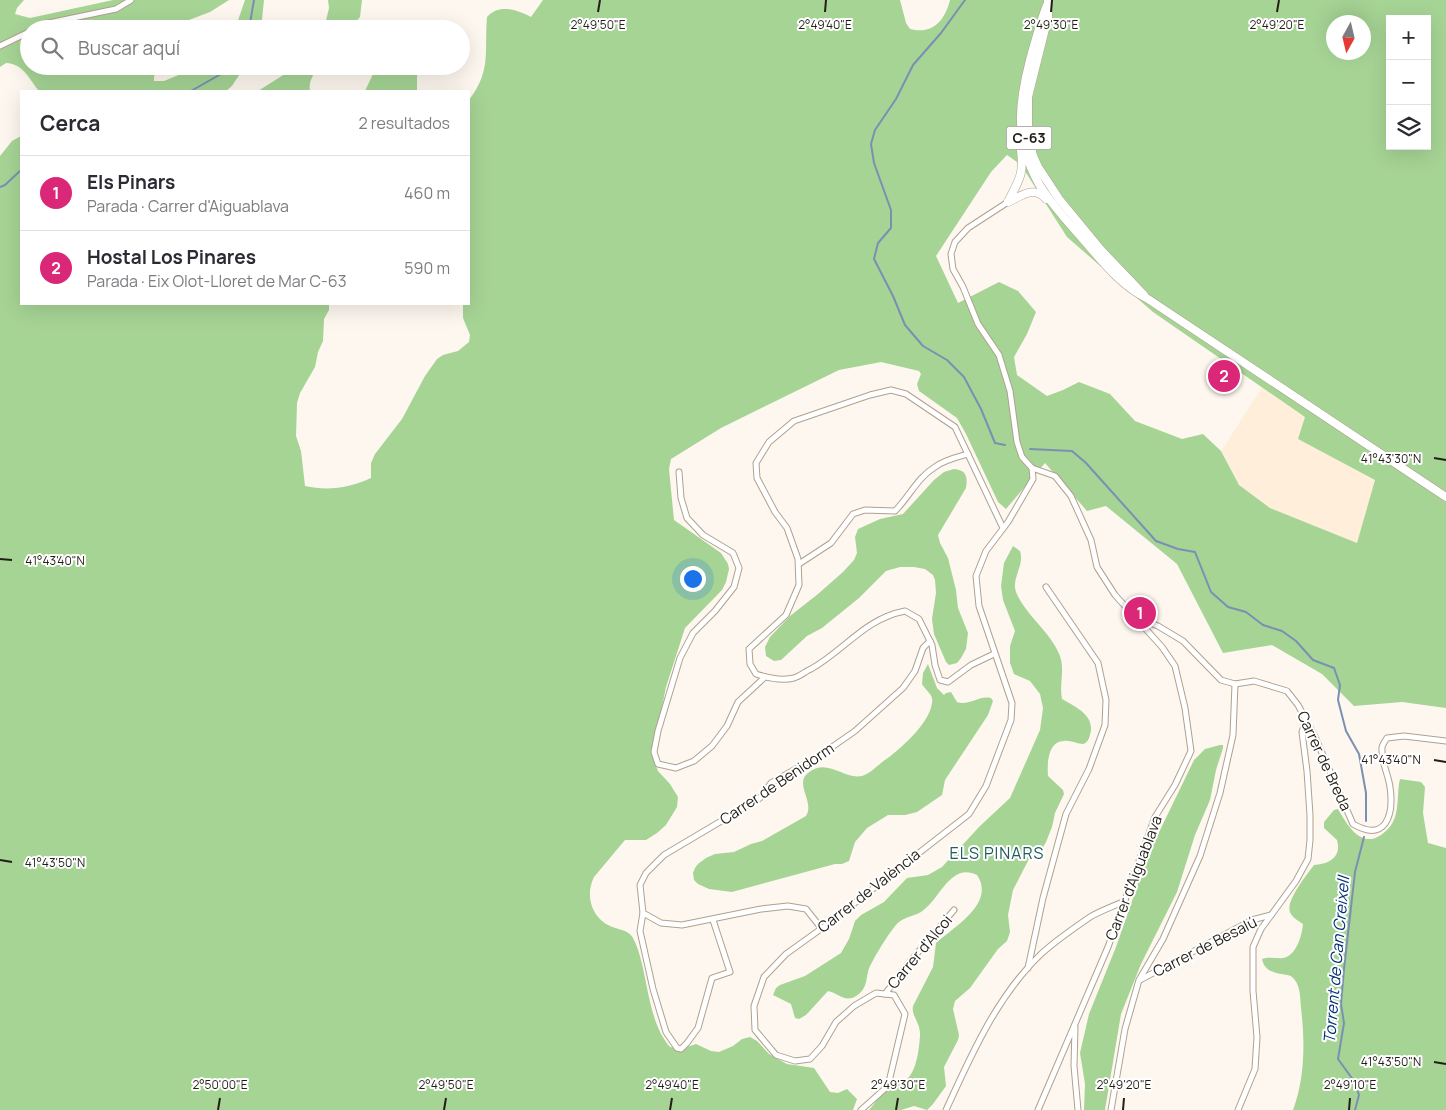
<!DOCTYPE html>
<html lang="es">
<meta charset="utf-8">
<style>
body{margin:0;font-family:Manrope,sans-serif;background:#f2f2f3;color:#2b2b33}
.controls{position:absolute;right:15px;top:15px;display:grid;overflow:hidden;border-radius:0px;box-shadow:0 5px 20px #0002}
.controls button{width:45px;height:45px;display:grid;place-items:center;padding:0;border:0;border-bottom:1px solid #e1e1e2;background:#fff;color:#2b2b33;font:25px sans-serif}
.compass{position:absolute;left:1326px;top:15px;width:45px;height:45px;border-radius:50%;background:#fff;box-shadow:0 5px 20px #0002;rotate:188deg}
.you{position:absolute;left:692px;top:578px;width:18px;height:18px;margin:-12px;border:4px solid #fff;border-radius:50%;background:#1a73e8;box-shadow:0 0 0 8px #1a73e833}
.badge{display:grid;place-items:center;width:32px;height:32px;border-radius:50%;background:#db2777;color:#fff;font-size:16px;font-weight:700}
.pin{position:absolute;translate:-50% -50%;border:2px solid #fff;box-shadow:0 1px 5px #0006}
.list{margin:0;padding:0;list-style:none}
h2{display:flex;justify-content:space-between;align-items:center;height:65px;margin:0;padding:0 20px;font-size:21px}
h2 small{font-size:16px;font-weight:400;color:#7c7c81}
.list li{display:grid;grid-template-columns:32px 1fr auto;gap:15px;align-items:center;box-sizing:border-box;height:75px;padding:0 20px;border-top:1px solid #e1e1e2}
.list b{display:block;font-size:19px;white-space:nowrap}
.list p{margin:0;font-size:16px;white-space:nowrap;color:#7c7c81}
.list em{font-size:16px;font-style:normal;color:#7c7c81}
.icon{flex:none;width:28px;height:28px;fill:none;stroke:currentColor;stroke-width:2;stroke-linecap:round;stroke-linejoin:round}
.map{position:relative;flex:none;width:1446px;height:1110px;overflow:hidden}
.search{position:absolute;background:#fff;box-shadow:0 5px 20px #0002;left:20px;top:20px;width:450px;height:55px;display:flex;align-items:center;gap:12px;box-sizing:border-box;padding:0 18px;border-radius:28px;color:#7c7c81;font-size:19px}
.panel{position:absolute;background:#fff;box-shadow:0 5px 20px #0002;left:20px;top:90px;width:450px;height:215px;border-radius:0px}
.map>svg:first-child{display:block}
.built{fill:#ffeed9}
.green{fill:#a6d495;fill-rule:evenodd}
.lines{fill:none;stroke-linecap:round;stroke-linejoin:round}
.stream{stroke:#7a90b3;stroke-width:2}
.street-casing{stroke:#b0a18e;stroke-width:7}
.primary-casing{stroke:#b0a18e;stroke-width:9}
.street{stroke:#fff;stroke-width:5}
.primary{stroke:#fff;stroke-width:8}
.ticks{fill:none;stroke:#231e16;stroke-width:2}
.labels{text-anchor:middle;stroke-width:4;stroke-linejoin:round;paint-order:stroke}
.shield{fill:#fff;stroke:#65625c;stroke-width:1}
.shield-label{font-size:14px;font-weight:bold;fill:#231e16}
.street-label{font-size:15px;fill:#231e16;stroke:#fff}
.neighbourhood-label{font-size:16px;letter-spacing:1px;fill:#205a5f;stroke:#fff}
.water-label{font-size:16px;font-style:italic;fill:#002f78;stroke:#fff}
.ticks-label{font-size:12px;text-anchor:middle;fill:#231e16;stroke:#fff;stroke-width:4;stroke-linejoin:round;paint-order:stroke}
</style>
<div class="map">
<svg width="1446" height="1110" viewBox="0 0 1446 1110">
<rect width="100%" height="100%" fill="#fdf7ef"/>
<!-- built -->
<path class="built" d="M1263 386 1306 417 1298 439 1375 480 1357 543 1270 508 1239 485 1221 451Z"/>
<!-- green -->
<g class="green">
<path d="M0 0H24L17 8 15 14 30 18 113 0H229L210 12 181 23 174 29H29V66H158L154 77V81H164L181 74 208 66H245L232 86 226 91H39C29 79 24 64 6 63L0 67Z"/>
<path d="M245 0H264L261 29H235Z"/>
<path d="M328 0H362L360 17 350 29H324L329 8Z"/>
<path d="M543 0H900L906 23 910 29C933 35 945 20 950 0H1446V708L1402 702 1354 706 1322 674 1272 645 1223 653 1177 564 1106 506 1087 511 1045 463 1006 509 998 502 966 434 957 418 919 391 917 384 921 374 919 371 881 362 839 370 721 428 671 459 669 469 674 520 721 553 728 564 729 569 726 582 722 590 685 628 666 687 652 756 658 771 670 784 678 797 677 807 666 825 657 833 646 840H625L594 877C585 895 591 917 610 926 618 930 628 929 633 938 637 945 639 953 641 960 648 987 651 1026 670 1047L681 1049 696 1044 711 1051 719 1052 733 1046 742 1039 750 1037 757 1041 769 1054 787 1064 814 1068 830 1092 838 1093 847 1089 857 1099 853 1110H0V156L12 141 21 136V304H329V310L324 319 323 341 318 352 315 367 300 393 297 403 296 436 301 451 305 486C328 491 349 488 371 478V463L375 454 402 419 425 376 437 359 443 355 458 351 469 342 470 335 463 318V304H469V100C492 70 484 51 487 17 499 3 517 10 531 17ZM1390 19H1427V146H1390ZM1334 22H1364V52H1334ZM1007 155 1021 165 1067 237 1153 312 1305 417 1298 439 1375 480 1357 543 1270 508 1239 485 1221 451 1203 434 1182 439 1135 421 1110 394 1079 382 1063 390 1047 396 1017 375 1014 357 1027 334 1036 312 1018 291 999 282 958 303 936 256 991 172Z"/>
<path d="M293 66H320C314 73 308 81 310 91H258L288 72Z"/>
<path d="M380 66H417V91H365L373 74Z"/>
<path d="M954 469C966 470 968 476 966 488L938 535 940 543 948 558 956 590 958 608 968 633 966 649 961 658 957 663 949 665 946 662 934 634 932 619 936 593 935 580 933 575 925 569 914 567H900L886 571 859 598 822 628 807 636 781 660 774 661 766 656 765 647 770 637 790 616 818 594 843 572 854 560 857 553 855 537 858 529 880 519 903 514 934 480 944 472Z"/>
<path d="M1013 546 1020 551C1025 565 1011 579 1016 592 1026 616 1051 632 1060 656 1065 670 1059 685 1062 699 1076 707 1096 716 1090 735 1089 739 1087 743 1083 744 1077 744 1070 740 1064 741 1048 741 1047 764 1048 776L1063 790 1064 794 1055 813 1052 827 1046 842 1042 849 1031 855 1013 890 1008 915 1010 932 1007 941 998 949 970 988 955 1001 953 1009 959 1035 958 1040 944 1067 946 1086 933 1104 927 1110 914 1106 901 1110H869C876 1102 882 1092 891 1087 896 1083 904 1082 908 1078 917 1069 919 1048 920 1036 921 1023 911 1016 913 1006L933 967 936 943C954 927 996 903 977 875 950 862 940 900 921 912 912 917 902 917 895 926 886 938 877 952 870 966 865 977 869 988 856 996 845 1003 838 993 828 991L806 1015 799 1019 795 1018 791 1004 773 995 776 988 780 985 805 976 841 953 849 939 855 921 861 915 884 902 907 878 928 875 942 867 980 826 1010 798 1040 730 1043 708 1040 694 1030 681 1014 674 1010 663V646L1015 631 1003 600 1001 586 1004 563Z"/>
<path d="M928 664 937 688 944 695 946 693 951 692 957 702C970 706 979 695 991 698L993 701 988 715 945 780 942 795 917 812 905 815H888L867 828 855 842 849 861 842 864H835L732 892 709 889 698 884 694 880 693 873 695 868 698 864 706 858 715 854 734 852 751 844 762 841 806 816C815 802 794 784 808 773 828 757 843 780 862 776 869 774 875 768 881 763 898 751 929 725 932 703 934 695 926 691 922 684L923 673Z"/>
<path d="M1220 745H1223V748L1216 770 1210 800 1195 835 1177 892 1141 964 1121 1014 1105 1110H1084L1085 1084 1080 1053 1089 1014 1116 947 1148 855 1194 760 1205 749Z"/>
<path d="M1400 779 1421 782 1425 787 1423 813 1428 843 1446 848V1110H1293C1305 1078 1305 1042 1301 1008 1300 997 1301 984 1291 976 1279 973 1265 974 1262 959 1269 956 1276 959 1283 958 1296 956 1302 936 1303 924 1299 921 1294 919 1291 914 1283 903 1307 875 1314 865 1329 864 1342 857 1337 840L1324 828V822L1334 810 1338 809C1347 824 1360 849 1381 835 1387 831 1393 824 1395 817 1399 805 1397 791 1400 779Z"/>
</g>
<g class="lines">
<!-- stream -->
<g class="stream">
<path d="M965 0 941 33 913 65 896 99 875 130 871 144 874 163 891 210V228L878 243 874 259 893 296 905 325 923 346 947 360 964 377 981 409 995 443 1005 445"/>
<path d="M249 29 254 0"/>
<path d="M191 91 221 74 230 66"/>
<path d="M0 187 5 185 21 170"/>
<path d="M1030 449 1072 451 1086 463 1156 541 1178 549 1195 552 1211 592 1228 607 1246 612 1263 625 1282 631 1296 641 1313 660 1334 668 1340 685 1338 700 1346 731 1359 754 1366 793V821"/>
<path d="M1355 1110 1359 1095 1354 1081 1338 1059 1344 1023 1341 1004 1344 969 1355 872 1364 837"/>
</g>
<defs>
<g id="street">
<path d="M35 29 44 24 116 9 131 0"/>
<path d="M0 46 29 32"/>
<path d="M1008 202 968 228 955 242 951 254 953 269 963 287 978 324 999 355 1010 391 1017 442 1022 457 1032 468 1055 476 1071 496 1091 540 1097 567 1115 595 1162 647 1175 666 1185 708 1191 751 1175 785 1155 817 1108 947 1038 1110"/>
<path d="M679 472 681 498 687 518 703 535 733 553 739 568 734 587 715 611 693 633 680 658 658 731 654 752 658 764 676 768 694 761 712 746 727 726 738 702 765 677"/>
<path d="M799 564 831 543 853 514 865 510 895 511C909 497 918 477 935 467 944 460 957 457 968 454"/>
<path d="M1140 619 1158 626 1183 641 1221 680 1235 684 1254 681 1287 691 1298 705 1315 737 1353 824C1386 843 1394 815 1390 787 1388 773 1381 762 1382 748 1382 745 1385 741 1387 738L1404 736 1446 741"/>
<path d="M994 654 971 665 948 682 940 680 935 665 932 645 919 619 905 611C864 619 845 650 811 669 806 671 800 676 794 678 781 681 768 678 756 674L750 664 749 649 786 615 799 585 798 559 787 528 775 512 757 478 756 463 769 442 794 421 870 395 891 390 906 394 955 427 1003 528"/>
<path d="M643 913 640 931 653 989 666 1032 677 1048 681 1049 687 1043 698 1028 712 978 730 972 713 920"/>
<path d="M822 929 806 909 788 906 761 909 682 925 661 923 643 913 640 885 646 873 664 855 760 798 771 783 822 754 855 731 903 688 915 671 923 648 930 641"/>
<path d="M1028 968 1043 898 1066 814 1089 769 1105 725 1106 700 1098 663 1046 587"/>
<path d="M1140 980 1252 920 1271 915"/>
<path d="M885 994 908 964 954 910"/>
<path d="M1075 1027 1074 1066 1078 1110"/>
<path d="M861 1110 888 1086 905 1014 894 995 876 993 854 1006 836 1022 822 1046 810 1059 795 1061 776 1055 755 1030 754 1006 764 977 786 954 825 926 969 814 986 786 1011 720 1012 703 979 606 976 576 986 551 1008 522 1033 479 1032 468"/>
<path d="M946 1110C971 1055 997 996 1041 954 1055 941 1074 928 1090 917 1100 911 1114 906 1125 901"/>
<path d="M1111 1110 1125 1029 1139 980 1163 939 1200 856 1220 793 1233 735 1235 684"/>
<path d="M1238 1110 1255 1069 1257 1037 1253 991V947L1261 929 1296 881 1308 859 1310 840V815L1307 771 1302 732 1306 719"/>
</g>
<g id="primary">
<path d="M1048 0V17L1028 97V134L1033 156 1038 167 1059 199 1101 250 1144 295"/>
<path d="M1047 5C1040 23 1035 42 1030 60 1018 106 1015 141 1039 184 1051 204 1067 221 1082 238 1101 260 1121 286 1148 299L1446 497"/>
<path d="M1008 202C1021 196 1035 185 1046 199"/>
<path d="M1008 202C1019 179 1024 176 1021 150"/>
</g>
</defs>
<!-- street casing -->
<use href="#street" class="street-casing"/>
<!-- primary casing -->
<use href="#primary" class="primary-casing"/>
<!-- street -->
<use href="#street" class="street"/>
<!-- primary -->
<use href="#primary" class="primary"/>
</g>
<!-- ticks -->
<path class="ticks" d="M598 12 600 0M825 12 826 0M1051 12 1052 0M1277 12 1279 0M1434 458 1446 460M0 559 12 560M1434 760 1446 762M0 860 12 862M1434 1062 1446 1064M218 1110 220 1098M444 1110 446 1098M670 1110 672 1098M896 1110 898 1098M1123 1110 1124 1098M1349 1110 1350 1098"/>
<g class="labels">
<!-- shield labels -->
<rect class="shield" x="1006.5" y="126.5" width="45" height="23" rx="4"/>
<g class="shield-label">
<text x="1029" y="143">C-63</text>
</g>
<!-- street labels -->
<g class="street-label">
<text transform="translate(1324 761) rotate(65)" y="5">Carrer de Breda</text>
<text transform="translate(777 784) rotate(-34)" y="5">Carrer de Benidorm</text>
<text transform="translate(1134 878) rotate(-69)" y="5">Carrer d'Aiguablava</text>
<text transform="translate(869 891) rotate(-38)" y="5">Carrer de València</text>
<text transform="translate(1205 947) rotate(-27)" y="5">Carrer de Besalú</text>
<text transform="translate(920 952) rotate(-50)" y="5">Carrer d'Alcoi</text>
</g>
<!-- neighbourhood labels -->
<g class="neighbourhood-label">
<text x="997" y="859">ELS PINARS</text>
</g>
<!-- water labels -->
<g class="water-label">
<text transform="translate(1336 960) rotate(-85)" y="6">Torrent de Can Creixell</text>
</g>
</g>
<g class="ticks-label">
<text x="598" y="29">2°49'50"E</text>
<text x="825" y="29">2°49'40"E</text>
<text x="1051" y="29">2°49'30"E</text>
<text x="1277" y="29">2°49'20"E</text>
<text x="1391" y="463">41°43'30"N</text>
<text x="55" y="565">41°43'40"N</text>
<text x="1391" y="764">41°43'40"N</text>
<text x="55" y="867">41°43'50"N</text>
<text x="1391" y="1066">41°43'50"N</text>
<text x="220" y="1089">2°50'00"E</text>
<text x="446" y="1089">2°49'50"E</text>
<text x="672" y="1089">2°49'40"E</text>
<text x="898" y="1089">2°49'30"E</text>
<text x="1124" y="1089">2°49'20"E</text>
<text x="1350" y="1089">2°49'10"E</text>
</g>
</svg>
<div class="controls">
<button>+</button>
<button>−</button>
<button><svg class="icon" aria-label="layers" viewBox="0 0 24 24"><path d="M12 4l9 5-9 5-9-5zM3 14l9 5 9-5"/></svg></button>
</div>
<svg class="compass" viewBox="-18 -18 36 36"><path d="M0-13l5 13h-10z" fill="#e53935"/><path d="M0 13l5-13h-10z" fill="#7c7c81"/></svg>
<div class="you"></div>
<div class="pin badge" style="left:1140px;top:613px">1</div>
<div class="pin badge" style="left:1224px;top:376px">2</div>
<div class="search"><svg class="icon" aria-label="search" viewBox="0 0 24 24"><circle cx="10" cy="10" r="6"/><path d="M15 15l6 6"/></svg>Buscar aquí</div>
<section class="panel">
<h2>Cerca<small>2 resultados</small></h2>
<ul class="list">
<li><span class="badge">1</span><div><b>Els Pinars</b><p>Parada · Carrer d'Aiguablava</p></div><em>460 m</em></li>
<li><span class="badge">2</span><div><b>Hostal Los Pinares</b><p>Parada · Eix Olot-Lloret de Mar C-63</p></div><em>590 m</em></li>
</ul>
</section>
</div>
